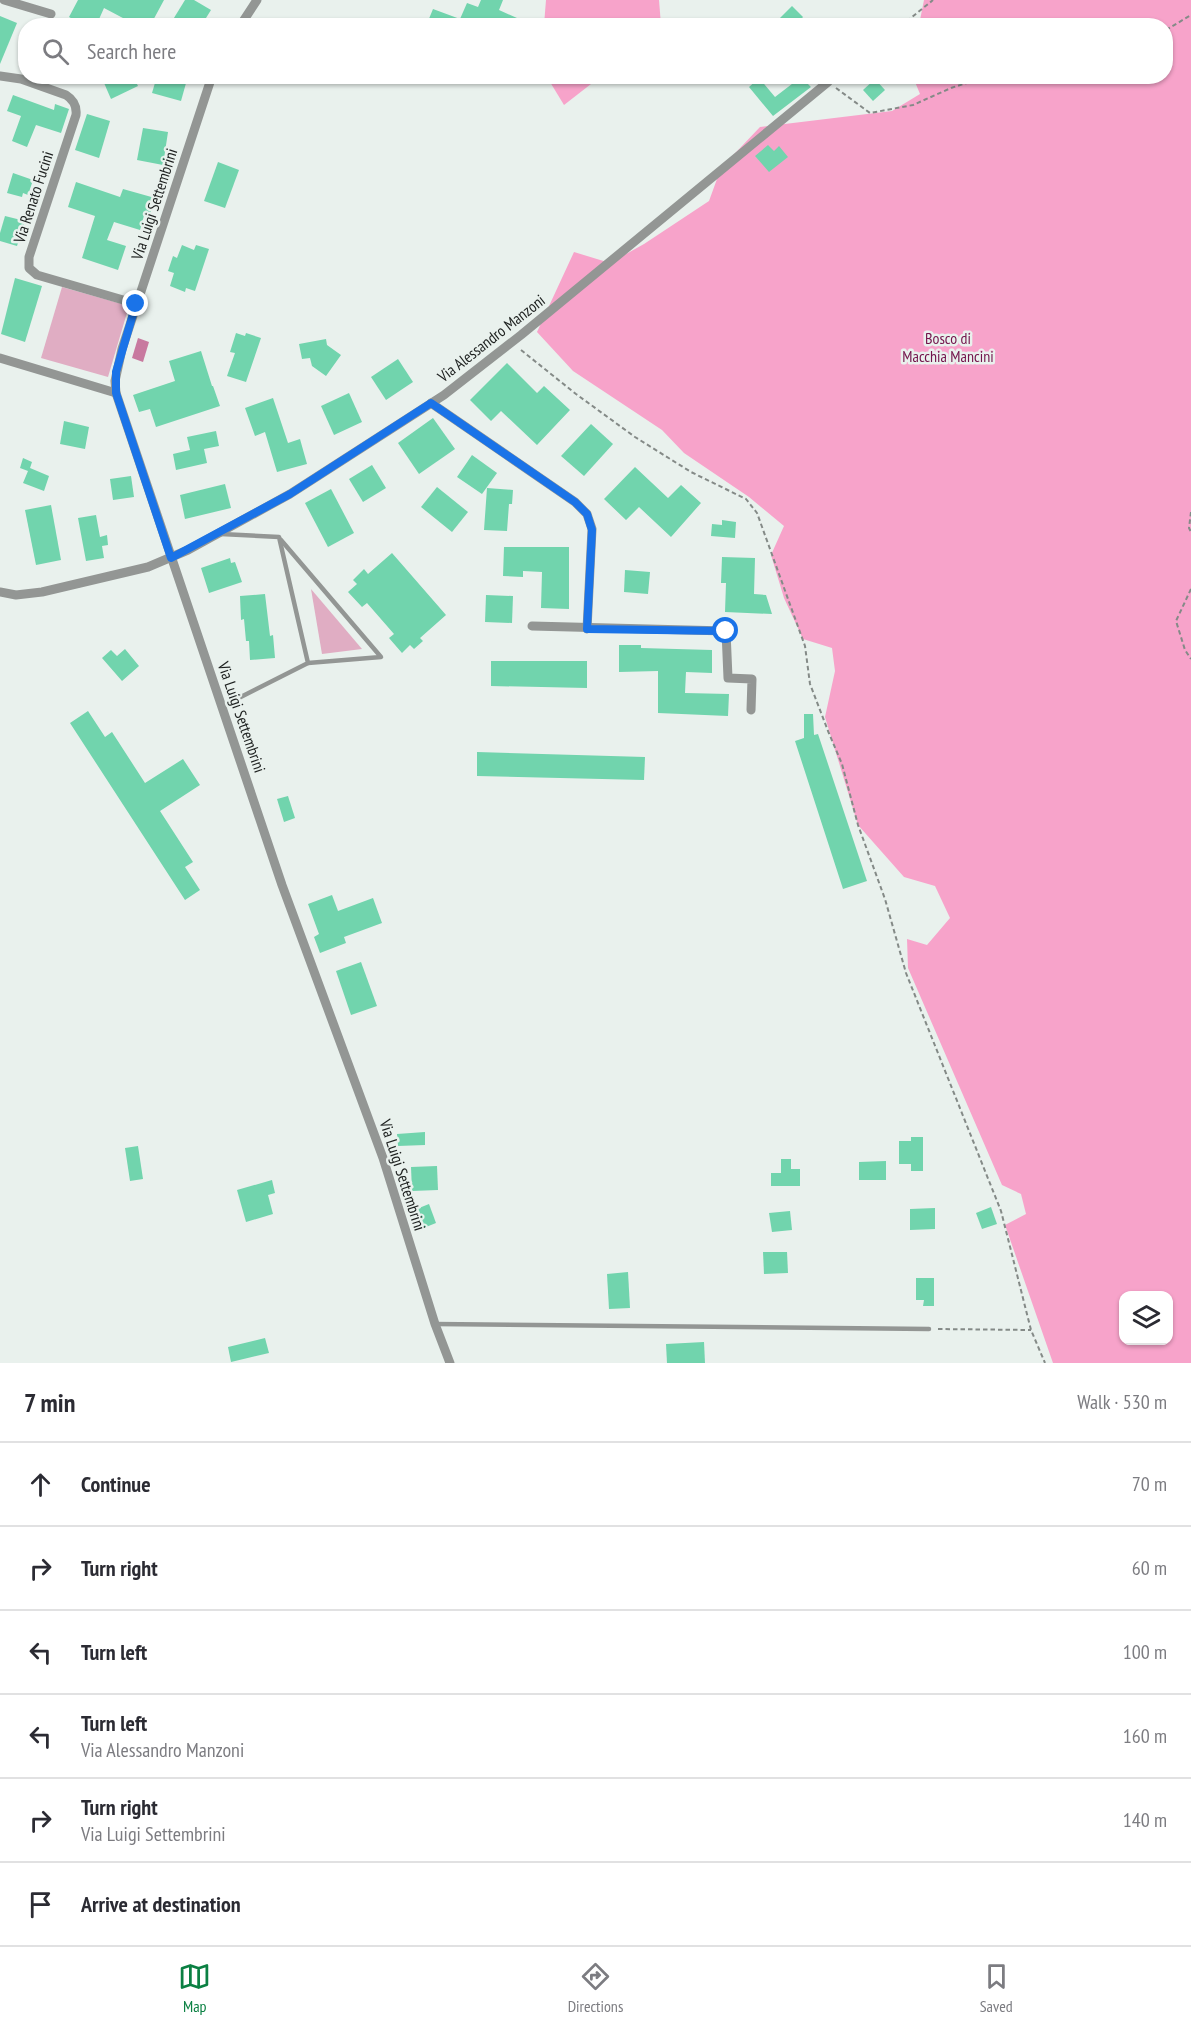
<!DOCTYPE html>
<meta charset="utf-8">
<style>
body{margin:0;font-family:"PT Sans Narrow",sans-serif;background:#f2f2f3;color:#2b2b33}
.controls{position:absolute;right:18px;bottom:18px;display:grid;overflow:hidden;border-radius:12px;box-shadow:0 2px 4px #0004}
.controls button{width:54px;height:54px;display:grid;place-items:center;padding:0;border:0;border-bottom:2px solid #e1e1e2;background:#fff;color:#2b2b33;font:30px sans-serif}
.stop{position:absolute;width:18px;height:18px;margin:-14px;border:4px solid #1a73e8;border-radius:50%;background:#fff}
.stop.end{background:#1a73e8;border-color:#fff;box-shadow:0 2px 6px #0008}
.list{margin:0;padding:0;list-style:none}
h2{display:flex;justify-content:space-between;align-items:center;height:78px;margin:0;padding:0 24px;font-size:26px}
h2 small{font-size:20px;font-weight:400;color:#7c7c81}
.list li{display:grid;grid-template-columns:39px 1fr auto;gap:18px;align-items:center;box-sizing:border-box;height:84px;padding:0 24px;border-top:2px solid #e1e1e2}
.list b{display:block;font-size:22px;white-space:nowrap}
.list p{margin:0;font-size:20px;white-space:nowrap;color:#7c7c81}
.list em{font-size:20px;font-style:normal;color:#7c7c81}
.icon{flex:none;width:33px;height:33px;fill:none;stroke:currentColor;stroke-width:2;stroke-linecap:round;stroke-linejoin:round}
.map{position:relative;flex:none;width:1191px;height:1363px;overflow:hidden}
.search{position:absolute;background:#fff;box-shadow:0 2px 4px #0004;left:18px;right:18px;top:18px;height:66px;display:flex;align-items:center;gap:15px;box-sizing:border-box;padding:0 21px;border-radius:24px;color:#7c7c81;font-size:22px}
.sheet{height:582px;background:#fff}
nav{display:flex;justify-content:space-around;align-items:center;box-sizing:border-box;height:84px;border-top:2px solid #e1e1e2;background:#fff;font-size:16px;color:#7c7c81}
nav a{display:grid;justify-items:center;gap:3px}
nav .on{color:#0b8043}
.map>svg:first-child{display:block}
.green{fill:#e0adc3}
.forest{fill:#f7a3ca;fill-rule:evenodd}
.water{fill:#c8799f}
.building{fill:#71d4ad}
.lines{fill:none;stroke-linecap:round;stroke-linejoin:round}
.path{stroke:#848a87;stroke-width:2;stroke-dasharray:4.5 3;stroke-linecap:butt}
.service{stroke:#939694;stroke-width:4.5}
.minor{stroke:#939694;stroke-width:9}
.route{stroke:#1a73e8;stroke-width:8}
.labels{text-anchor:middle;stroke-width:5;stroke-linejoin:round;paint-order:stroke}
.street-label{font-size:16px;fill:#1d201f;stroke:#e9f1ed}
.park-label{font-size:16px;fill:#73134b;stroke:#e9f1ed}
</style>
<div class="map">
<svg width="1191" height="1363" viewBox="0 0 1191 1363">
<rect width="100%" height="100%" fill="#e9f1ed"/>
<!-- green -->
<g class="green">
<path d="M62 287 129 306 108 377 41 358Z"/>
<path d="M311 589 362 649 322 654Z"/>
</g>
<!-- forest -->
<g class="forest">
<path d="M546 0H659L661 25H544Z"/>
<path d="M924 0H1191V1363H1053L1005 1225 1026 1214 1021 1194 1002 1185 908 968 907 939 927 945 950 918 935 886 904 877 858 825 825 717 835 671 832 648 803 639 784 598 771 555 784 526 749 497 684 453 662 430 573 371 537 332 574 252 610 263 644 244 709 201 721 168 760 127 892 111 920 94 913 77 1166 76V26L919 25ZM1124 1296H1168V1340H1124Z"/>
<path d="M547 77H600L564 105Z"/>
</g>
<!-- water -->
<path class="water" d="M138 338 149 342 143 362 132 358Z"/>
<!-- building -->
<g class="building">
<path d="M78 0H164L150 26H138L104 8 96 26H86L69 17Z"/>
<path d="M185 0H194L211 10 201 26H169Z"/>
<path d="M481 0H503L499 10 517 18 514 26H426L433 9 460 19 467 3 478 7Z"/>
<path d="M792 6 803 17 795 26H772Z"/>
<path d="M0 16 17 23 0 64Z"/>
<path d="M101 76H133L138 86 111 99Z"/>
<path d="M157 76H188L181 101 152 93Z"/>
<path d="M801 77 811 87 773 116 749 87 759 78 775 97Z"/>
<path d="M875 79 885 90 873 101 863 90Z"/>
<path d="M13 95 54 110 55 104 69 109 61 133 36 125 27 147 12 141 21 116 7 111Z"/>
<path d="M87 114 110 121 99 158 75 150Z"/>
<path d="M143 128 168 132 163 165 137 160Z"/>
<path d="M768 145 774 151 779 146 788 157 769 172 755 156Z"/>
<path d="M218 162 239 170 225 208 204 201Z"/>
<path d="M13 173 33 180 28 195 23 193 22 197 7 193Z"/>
<path d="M76 182 120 197 123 189 155 198 150 214 145 212 140 230 114 222 107 240 126 246 118 270 82 258 95 216 68 207Z"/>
<path d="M5 216 25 221 17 246 0 241V233Z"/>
<path d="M182 245 194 250 196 245 209 249 195 291 186 288 185 292 170 286 174 273 168 271 173 256 177 258Z"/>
<path d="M15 278 42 286 25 342 1 334Z"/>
<path d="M236 333 245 336 246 333 261 338 246 382 227 376 235 353 230 352Z"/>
<path d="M326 339 327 345 341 355 326 376 312 366 310 358 302 359 299 344Z"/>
<path d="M201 351 212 386H213L220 406 156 427 150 409 139 412 133 395 175 381 169 361Z"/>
<path d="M398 359 413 382 386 400 371 377Z"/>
<path d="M507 363 537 393 544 386 570 410 537 445 501 411 491 421 470 400Z"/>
<path d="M349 393 362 422 334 435 321 406Z"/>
<path d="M273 398 288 443 300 439 307 464 277 472 265 432 255 436 245 408Z"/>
<path d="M433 418 455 449 419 474 398 443Z"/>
<path d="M64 421 89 427 85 449 60 444Z"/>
<path d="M591 424 613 444 584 476 561 456Z"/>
<path d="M216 431 219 446 204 449 207 463 176 470 173 454 190 450 187 437Z"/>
<path d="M472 455 497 473 482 494 457 477Z"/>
<path d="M23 458 32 462 30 468 49 476 44 491 23 483 28 471 20 468Z"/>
<path d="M372 465 386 488 363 502 349 479Z"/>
<path d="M635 467 668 498 681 485 701 503 671 537 639 507 626 520 604 499Z"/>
<path d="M131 476 134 497 113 500 110 479Z"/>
<path d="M225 484 231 508 185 519 180 495Z"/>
<path d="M437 487 468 512 452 532 421 507Z"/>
<path d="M487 488 513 490 512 504H509L507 531 484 530Z"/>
<path d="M331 489 354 533 328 547 305 503Z"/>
<path d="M51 505 61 560 36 565 25 510Z"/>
<path d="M96 515 100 537 107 535 108 545 102 546 104 558 86 561 78 518Z"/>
<path d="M722 520 736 522 735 538 711 536 712 524 722 525Z"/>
<path d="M504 547H569V609L541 608 542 572 523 571V577L503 576Z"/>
<path d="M392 553 446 615 420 638 423 641 414 649 410 645 402 653 389 638 394 634 367 603 362 607 348 592 357 584 353 580 364 569 368 574Z"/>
<path d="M722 557 755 558 754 594 766 595 772 614 725 612 726 583H721Z"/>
<path d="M230 558 231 563 235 562 242 582 209 593 201 568Z"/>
<path d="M625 570 650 572 648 594 624 592Z"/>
<path d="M265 594 270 636 273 635 275 658 250 660 249 641H246L244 619 241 620 240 596Z"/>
<path d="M486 595 513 596 512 623 485 622Z"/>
<path d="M619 645H641V648L712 650V673L686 672 685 693 729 694 728 716 658 713V671L619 672Z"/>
<path d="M125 649 139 666 122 681 102 658 111 650 117 656Z"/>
<path d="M491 661H587V688L491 686Z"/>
<path d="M88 711 105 737 112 732 145 783 183 759 200 785 160 811 193 862 185 867 200 890 185 900 70 723Z"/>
<path d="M804 714H813L814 735 818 734 867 881 843 889 795 741 804 738Z"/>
<path d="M477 752 645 757 644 780 477 776Z"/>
<path d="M288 796 295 818 284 822 277 799Z"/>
<path d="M332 895 338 911 373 898 382 923 344 937 346 943 320 953 314 937 319 934 308 904Z"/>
<path d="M361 962 377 1006 351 1015 336 971Z"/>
<path d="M425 1132V1145L398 1146 397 1134Z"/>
<path d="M911 1137H923V1171H911V1164H899V1141H911Z"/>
<path d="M138 1146 143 1179 130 1181 125 1148Z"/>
<path d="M781 1159H791V1169H800V1186H771V1173H781Z"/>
<path d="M886 1161V1180H859V1162Z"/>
<path d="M437 1166 438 1190 412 1191 411 1167Z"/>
<path d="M272 1180 275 1193 268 1195 273 1214 246 1222 237 1190Z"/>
<path d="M429 1204 436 1223 416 1231 409 1212Z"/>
<path d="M991 1207 997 1224 982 1229 976 1213Z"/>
<path d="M935 1208V1229L910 1230V1209Z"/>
<path d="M790 1211 792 1230 772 1232 769 1213Z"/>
<path d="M763 1252H787L788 1273 764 1274Z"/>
<path d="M628 1272 630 1308 609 1309 607 1274Z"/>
<path d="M916 1278H934V1306H923L924 1300H916Z"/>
<path d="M265 1338 269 1353 231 1362 228 1347Z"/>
<path d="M704 1342 705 1363H667L666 1344Z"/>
</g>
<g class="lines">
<!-- path -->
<g class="path">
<path d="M901 26 933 0"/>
<path d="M1166 30 1191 15"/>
<path d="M836 88 870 113 913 105 951 88 976 80H1022L1033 76"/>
<path d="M521 350 576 394 635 437 691 472 746 499 757 513 805 646 810 684 828 731 842 764 858 825 885 899 906 973 1001 1211 1031 1330 1045 1363"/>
<path d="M1191 512 1189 528 1191 532"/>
<path d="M1191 589 1176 621 1185 650 1191 659"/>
<path d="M938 1329 1031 1330"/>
</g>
<!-- service -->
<g class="service">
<path d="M221 534 279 537 308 663 223 706"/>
<path d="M281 540 381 657 308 663"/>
<path d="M435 1324 929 1329"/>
</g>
<!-- minor -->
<g class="minor">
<path d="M4 0 51 14"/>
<path d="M240 26 257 0"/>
<path d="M0 76 21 79 66 95C74 100 77 106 76 115L29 257V268L37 275 137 304"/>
<path d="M212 76 122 349 115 381 116 393 282 885 383 1158 435 1324 450 1363"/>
<path d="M0 358 116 393"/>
<path d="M431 403 575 502 587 514 592 529 587 629"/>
<path d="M0 592 16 595 42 592 148 567 188 550 290 494 444 395 521 335 828 82"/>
<path d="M532 626 726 631 728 678 752 679 751 710"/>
</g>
</g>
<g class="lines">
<!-- route -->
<path class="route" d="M136 304 116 372V393L171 558 290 494 431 403 575 502 587 514 592 530 587 629 726 631"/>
</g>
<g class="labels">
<!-- street labels -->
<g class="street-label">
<text transform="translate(33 197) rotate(-72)" y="6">Via Renato Fucini</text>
<text transform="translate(154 204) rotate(-72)" y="6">Via Luigi Settembrini</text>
<text transform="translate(491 338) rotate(-38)" y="6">Via Alessandro Manzoni</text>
<text transform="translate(242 717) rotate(71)" y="6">Via Luigi Settembrini</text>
<text transform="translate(403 1175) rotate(72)" y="6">Via Luigi Settembrini</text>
</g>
<!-- park labels -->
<g class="park-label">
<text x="948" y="344">Bosco di<tspan x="948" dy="18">Macchia Mancini</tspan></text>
</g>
</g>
</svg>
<div class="controls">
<button><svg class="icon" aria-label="layers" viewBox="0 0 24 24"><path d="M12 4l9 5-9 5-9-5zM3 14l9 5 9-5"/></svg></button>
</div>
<div class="stop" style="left:726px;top:631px"></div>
<div class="stop end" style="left:136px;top:304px"></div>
<div class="search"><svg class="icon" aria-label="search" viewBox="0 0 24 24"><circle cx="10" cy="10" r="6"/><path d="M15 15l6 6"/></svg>Search here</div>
</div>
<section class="sheet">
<h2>7 min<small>Walk · 530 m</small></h2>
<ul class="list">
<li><svg class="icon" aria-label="ahead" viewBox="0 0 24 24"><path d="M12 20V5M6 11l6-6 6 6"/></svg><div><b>Continue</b></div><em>70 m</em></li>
<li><svg class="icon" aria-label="right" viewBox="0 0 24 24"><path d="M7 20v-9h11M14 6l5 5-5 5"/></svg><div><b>Turn right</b></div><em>60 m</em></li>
<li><svg class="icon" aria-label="left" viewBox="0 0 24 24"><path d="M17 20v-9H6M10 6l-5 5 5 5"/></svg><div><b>Turn left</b></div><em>100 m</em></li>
<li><svg class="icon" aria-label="left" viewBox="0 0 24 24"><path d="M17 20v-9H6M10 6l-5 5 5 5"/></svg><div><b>Turn left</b><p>Via Alessandro Manzoni</p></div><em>160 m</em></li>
<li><svg class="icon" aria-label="right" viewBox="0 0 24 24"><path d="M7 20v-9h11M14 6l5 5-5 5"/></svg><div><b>Turn right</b><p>Via Luigi Settembrini</p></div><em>140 m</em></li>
<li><svg class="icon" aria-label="arrive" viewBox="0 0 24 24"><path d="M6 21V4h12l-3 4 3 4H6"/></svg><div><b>Arrive at destination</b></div></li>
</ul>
</section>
<nav>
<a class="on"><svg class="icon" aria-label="map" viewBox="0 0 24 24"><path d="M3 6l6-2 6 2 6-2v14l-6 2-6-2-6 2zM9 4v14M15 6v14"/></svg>Map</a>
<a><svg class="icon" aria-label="directions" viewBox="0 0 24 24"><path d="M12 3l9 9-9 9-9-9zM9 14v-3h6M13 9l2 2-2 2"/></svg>Directions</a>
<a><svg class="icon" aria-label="saved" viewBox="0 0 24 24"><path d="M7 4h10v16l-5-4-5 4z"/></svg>Saved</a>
</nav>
